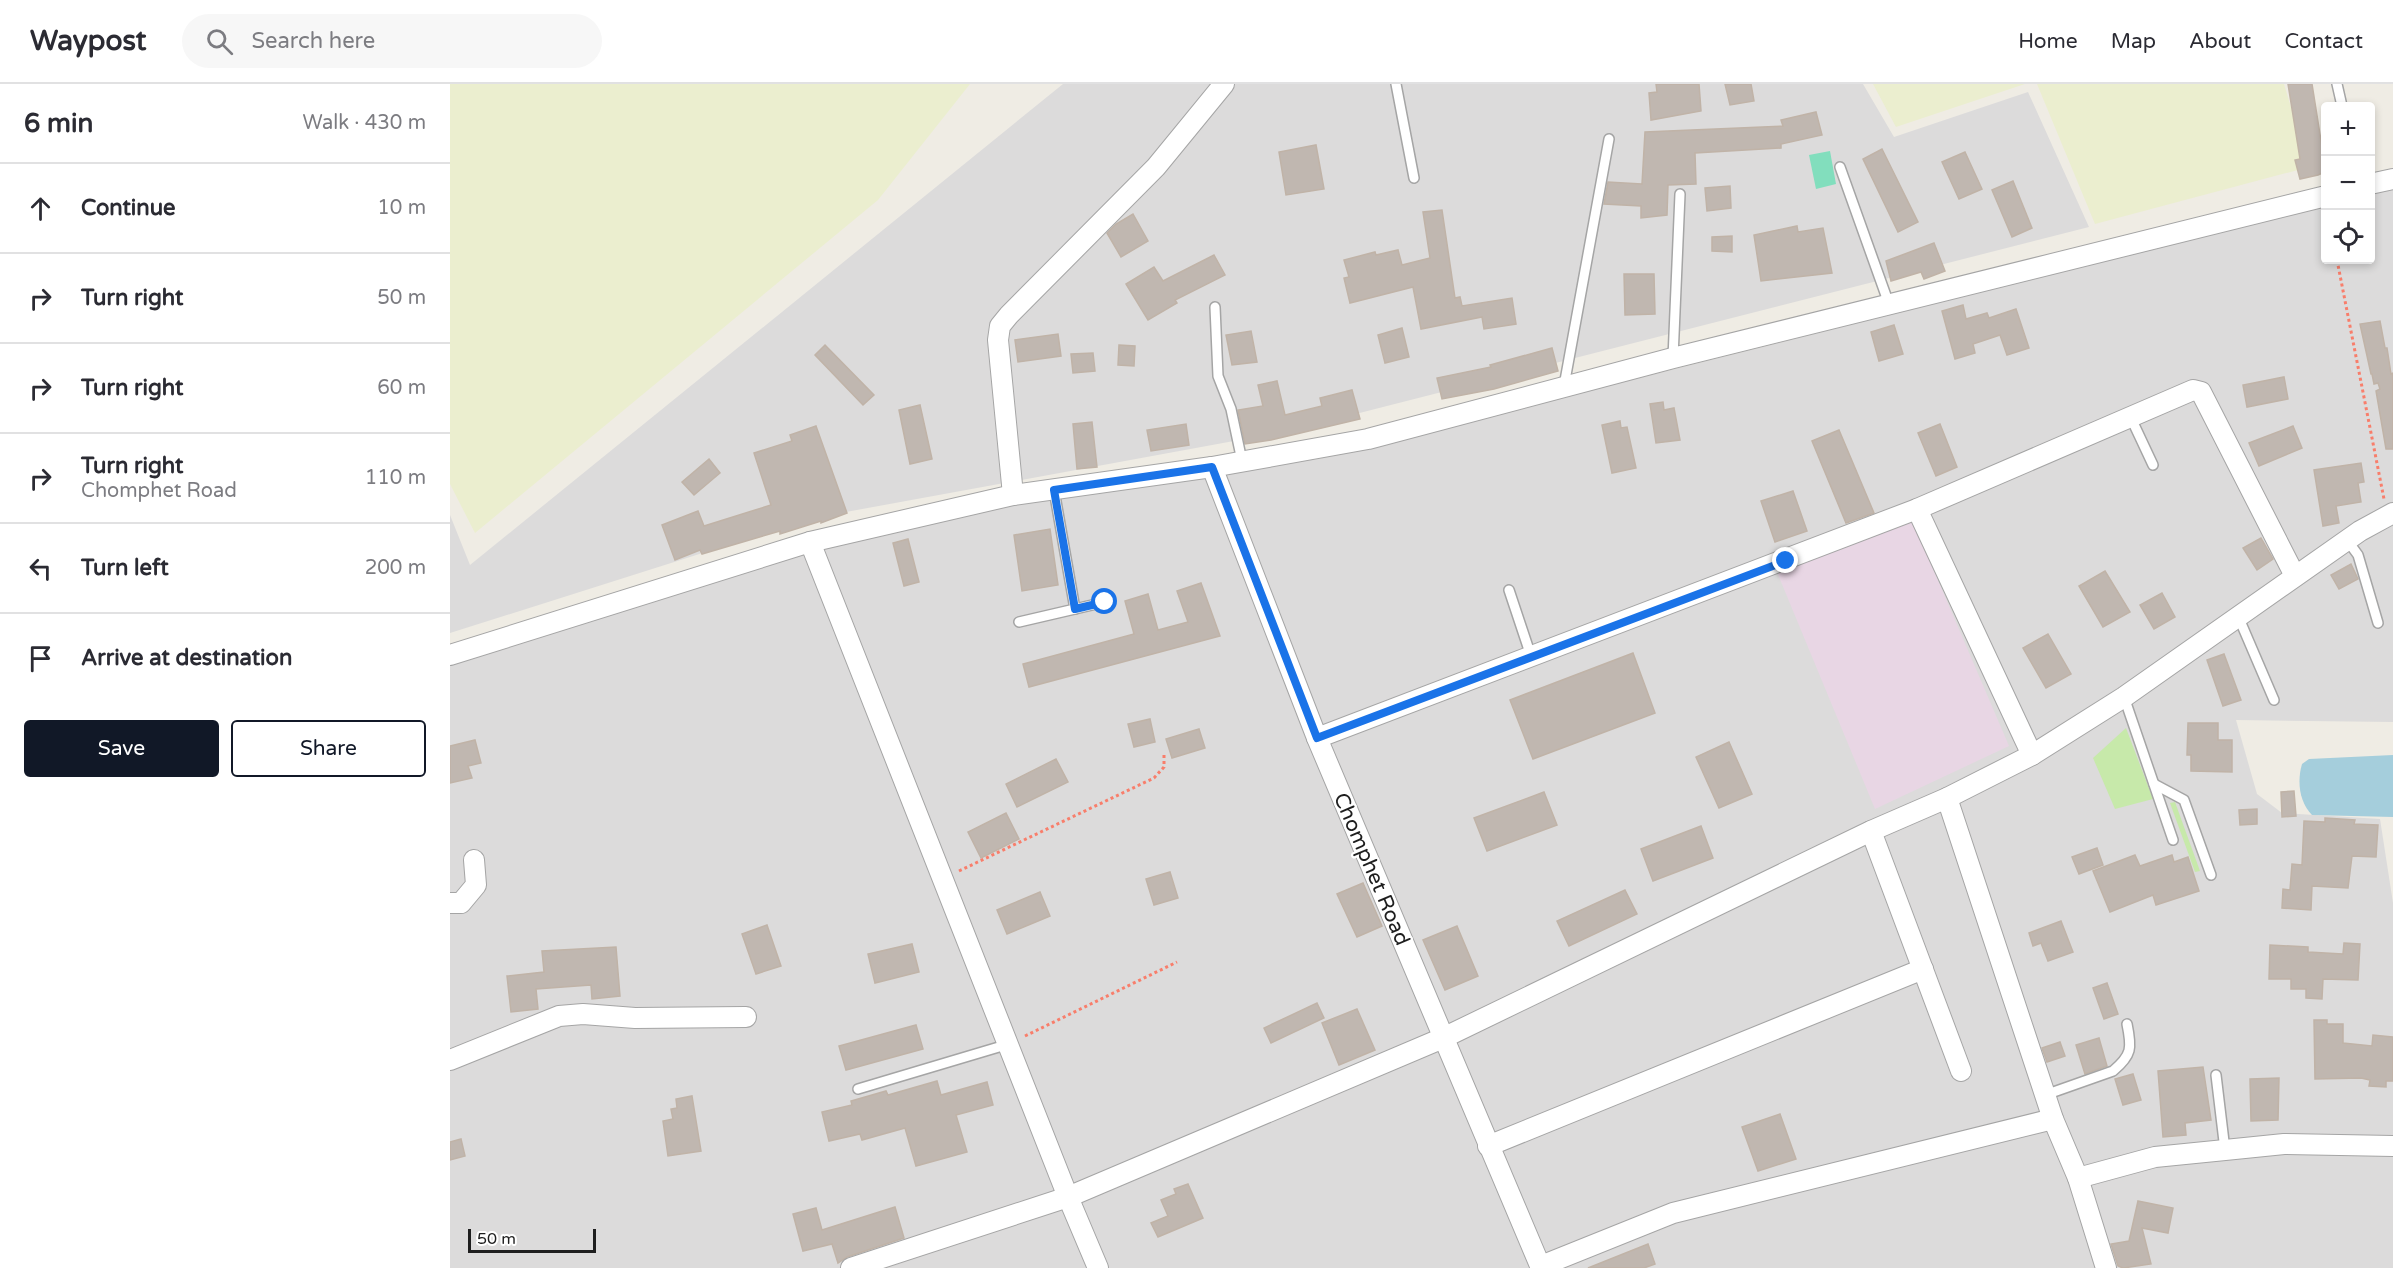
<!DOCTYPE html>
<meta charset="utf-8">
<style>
body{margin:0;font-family:"Varela Round",sans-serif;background:#f7f7f7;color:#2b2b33}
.controls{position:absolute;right:18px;top:18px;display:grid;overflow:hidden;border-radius:6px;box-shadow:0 3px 9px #0003}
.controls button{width:54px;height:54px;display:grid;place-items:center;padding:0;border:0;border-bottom:2px solid #e1e1e2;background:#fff;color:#2b2b33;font:30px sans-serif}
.scale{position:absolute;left:18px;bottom:15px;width:128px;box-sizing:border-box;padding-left:6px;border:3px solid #1e1e1e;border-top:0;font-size:16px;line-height:21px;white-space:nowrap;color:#1e1e1e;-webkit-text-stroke:4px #fff;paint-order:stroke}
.stop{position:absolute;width:18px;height:18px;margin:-14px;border:4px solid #1a73e8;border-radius:50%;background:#fff}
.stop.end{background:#1a73e8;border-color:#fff;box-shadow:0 2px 6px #0008}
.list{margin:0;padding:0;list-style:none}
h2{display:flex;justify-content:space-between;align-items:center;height:78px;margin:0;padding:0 24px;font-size:26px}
h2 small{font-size:20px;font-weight:400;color:#7c7c81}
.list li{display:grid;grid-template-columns:39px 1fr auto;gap:18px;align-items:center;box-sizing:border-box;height:90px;padding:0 24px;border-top:2px solid #e1e1e2}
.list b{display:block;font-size:22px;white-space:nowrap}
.list p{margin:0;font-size:20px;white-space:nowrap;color:#7c7c81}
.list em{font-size:20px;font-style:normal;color:#7c7c81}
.actions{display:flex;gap:12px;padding:18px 24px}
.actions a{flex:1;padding:14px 0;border:2px solid #111827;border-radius:6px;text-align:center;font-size:21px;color:#111827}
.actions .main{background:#111827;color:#fff}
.icon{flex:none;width:33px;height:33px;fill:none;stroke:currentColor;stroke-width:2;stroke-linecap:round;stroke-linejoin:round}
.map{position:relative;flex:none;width:1943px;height:1184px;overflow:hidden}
header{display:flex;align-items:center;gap:36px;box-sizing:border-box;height:84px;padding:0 30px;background:#fff;border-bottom:2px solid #e1e1e2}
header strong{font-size:28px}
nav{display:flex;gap:33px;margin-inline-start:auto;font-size:21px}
.search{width:420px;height:54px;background:#f7f7f7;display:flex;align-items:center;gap:15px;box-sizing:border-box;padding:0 21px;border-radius:33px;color:#7c7c81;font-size:22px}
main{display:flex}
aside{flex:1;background:#fff}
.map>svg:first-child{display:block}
.residential{fill:#dcdbdb}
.industrial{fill:#e8d6e4}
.farmland{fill:#ebeecf}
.grass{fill:#c7e9aa}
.pitch{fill:#82debd}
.water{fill:#a5cedc}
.building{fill:#c0b7b0;stroke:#c0b3a7;stroke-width:1.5}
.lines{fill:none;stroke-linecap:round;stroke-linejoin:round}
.service-casing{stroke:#a5a5a5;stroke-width:12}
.minor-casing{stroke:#a5a5a5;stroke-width:22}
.path{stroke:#f87e6b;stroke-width:3;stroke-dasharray:3 3;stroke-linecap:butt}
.service{stroke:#fff;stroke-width:9}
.minor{stroke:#fff;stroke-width:20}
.route{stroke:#1a73e8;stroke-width:8}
.labels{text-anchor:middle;stroke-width:4.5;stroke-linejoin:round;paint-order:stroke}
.street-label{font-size:21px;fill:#1e1e1e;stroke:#fff}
</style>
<header>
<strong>Waypost</strong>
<div class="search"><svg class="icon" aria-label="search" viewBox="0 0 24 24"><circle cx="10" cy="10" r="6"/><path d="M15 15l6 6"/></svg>Search here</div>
<nav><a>Home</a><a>Map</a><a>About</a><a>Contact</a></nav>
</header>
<main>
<aside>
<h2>6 min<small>Walk · 430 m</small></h2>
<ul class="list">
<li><svg class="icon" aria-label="ahead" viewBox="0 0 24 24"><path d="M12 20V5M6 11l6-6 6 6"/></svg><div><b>Continue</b></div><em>10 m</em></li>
<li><svg class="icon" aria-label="right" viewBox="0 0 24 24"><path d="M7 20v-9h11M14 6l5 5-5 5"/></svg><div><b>Turn right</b></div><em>50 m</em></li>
<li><svg class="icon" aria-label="right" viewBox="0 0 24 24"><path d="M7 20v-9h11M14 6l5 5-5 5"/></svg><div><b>Turn right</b></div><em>60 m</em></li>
<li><svg class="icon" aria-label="right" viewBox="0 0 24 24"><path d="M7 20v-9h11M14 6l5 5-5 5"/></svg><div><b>Turn right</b><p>Chomphet Road</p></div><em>110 m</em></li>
<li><svg class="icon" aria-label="left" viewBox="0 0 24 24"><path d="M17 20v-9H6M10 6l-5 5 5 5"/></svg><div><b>Turn left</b></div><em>200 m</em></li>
<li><svg class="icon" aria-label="arrive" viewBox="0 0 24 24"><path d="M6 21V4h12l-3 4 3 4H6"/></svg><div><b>Arrive at destination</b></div></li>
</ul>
<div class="actions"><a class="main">Save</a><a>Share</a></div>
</aside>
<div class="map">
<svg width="1943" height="1184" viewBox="0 0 1943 1184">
<rect width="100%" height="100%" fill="#efece4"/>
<!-- residential -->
<g class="residential">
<path d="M613 0H1413L1444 53 1578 8 1639 143 839 347 363 434 0 549V431L20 481Z"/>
<path d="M1943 104V638L1786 636 1807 710 1832 729 1930 735 1943 819V1184H0V578L252 496 532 419 868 375 1875 121 1876 176H1920L1921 109Z"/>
</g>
<!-- industrial -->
<path class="industrial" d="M1460 431 1559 662 1425 725 1327 488Z"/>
<!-- farmland -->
<g class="farmland">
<path d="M0 0H520L428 116 25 449 0 400Z"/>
<path d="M1423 0H1575L1446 43Z"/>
<path d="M1587 0H1834L1859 83 1645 140Z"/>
</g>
<!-- grass -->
<g class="grass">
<path d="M1676 644 1703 715 1665 725 1643 674Z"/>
<path d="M1725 718 1750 787 1745 788 1720 719Z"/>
</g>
<!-- pitch -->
<path class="pitch" d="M1380 67 1386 100 1366 105 1359 71Z"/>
<!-- water -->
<path class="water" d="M1943 671V733L1862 731C1849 718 1847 697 1852 680L1859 675Z"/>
<!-- building -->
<g class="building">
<path d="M1206 0H1249L1251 27 1201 36 1199 9 1207 8Z"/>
<path d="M1275 0H1301L1304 17 1280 21Z"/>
<path d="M1838 0H1862L1873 69H1875V88L1868 91 1850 95 1845 76 1850 75Z"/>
<path d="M1366 28 1372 51 1331 60V64L1245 69 1246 100 1218 101 1217 131 1191 134V122L1154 120 1158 98 1192 100 1195 48 1333 42 1331 36Z"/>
<path d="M866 61 874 105 836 111 829 68Z"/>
<path d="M1432 65 1468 138 1448 148 1413 75Z"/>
<path d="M1515 68 1532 105 1509 115 1492 78Z"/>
<path d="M1563 97 1582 144 1562 153 1542 106Z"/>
<path d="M1280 102 1281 124 1257 127 1255 104Z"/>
<path d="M992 126 1005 214 1010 213 1012 222 1062 214 1066 240 1034 245 1032 233 971 245 963 203 900 219 894 194 899 193 894 176 925 168 926 171 948 166 952 181 980 174 973 128Z"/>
<path d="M683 130 698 157 671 173 657 149 666 140Z"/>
<path d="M1347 142 1348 148 1373 144 1382 189 1311 197 1304 151Z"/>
<path d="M1282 152V168L1262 167V153Z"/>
<path d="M1484 159 1495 187 1474 195 1471 188 1441 197 1436 177Z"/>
<path d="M764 171 775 191 725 216 727 219 698 236 676 200 704 183 713 197Z"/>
<path d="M1174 190H1204L1205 230 1175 231Z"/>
<path d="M1513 221 1516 235 1537 229 1539 234 1566 225 1579 264 1557 271 1550 251 1523 260 1525 269 1505 275 1492 227Z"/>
<path d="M1930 237 1935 264H1937L1941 290 1943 289V365H1936L1926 307 1930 305 1928 299 1924 300 1922 290H1921L1910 240Z"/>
<path d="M1444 241 1453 270 1429 277 1421 248Z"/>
<path d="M952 244 959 273 935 279 928 251Z"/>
<path d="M801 247 807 278 782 281 776 251Z"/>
<path d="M608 250 611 272 568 278 565 256Z"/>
<path d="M375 261 424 311 413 321 365 271Z"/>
<path d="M669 261 685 262 684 282 668 281Z"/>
<path d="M1102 264 1108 287 1044 305 992 315 987 294 1041 283 1040 281Z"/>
<path d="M643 269 645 287 623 289 621 270Z"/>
<path d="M1834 293 1838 315 1797 323 1793 301Z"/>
<path d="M827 297 835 331 872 322 870 314 902 306 910 335 821 356 795 360 788 326 813 322 808 301Z"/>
<path d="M1213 318 1214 326 1224 324 1230 356 1206 359 1200 320Z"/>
<path d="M470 321 482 375 460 380 449 326Z"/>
<path d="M1170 337 1171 344 1177 343 1186 384 1162 389 1152 341Z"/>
<path d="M642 338 647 383 627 385 623 340Z"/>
<path d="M736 340 739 361 701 367 697 346Z"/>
<path d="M1490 340 1507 383 1486 392 1468 349Z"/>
<path d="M366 342 397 429 371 439V437L330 450V447L252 470 250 466 225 476 212 441 248 427 254 442 321 421 304 369 342 357 340 351Z"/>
<path d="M1843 342 1852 364 1809 382 1799 359Z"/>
<path d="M1389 346 1424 429 1396 439 1362 357Z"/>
<path d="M259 375 270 389 244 411 232 398Z"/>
<path d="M1911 379 1914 398 1908 399 1911 418 1886 422 1889 439 1873 442 1864 386Z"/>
<path d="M1343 407 1357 447 1325 458 1311 417Z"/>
<path d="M600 445 608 501 572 507 564 451Z"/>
<path d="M1811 454 1823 475 1807 486 1793 464Z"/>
<path d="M458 455 469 498 454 502 443 459Z"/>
<path d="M1901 480 1908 495 1889 505 1881 491Z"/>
<path d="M1655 487 1680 528 1653 543 1629 502Z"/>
<path d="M751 499 770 552 579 603 573 580 684 550 675 517 698 510 708 546 738 538 727 507Z"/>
<path d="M1712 509 1725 533 1704 545 1690 521Z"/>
<path d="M1598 550 1621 590 1596 604 1573 564Z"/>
<path d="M1183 569 1205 629 1083 675 1060 616Z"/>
<path d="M1774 570 1791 616 1773 622 1757 576Z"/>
<path d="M700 635 705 658 684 663 678 640Z"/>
<path d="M1738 639H1768V656H1782V688L1741 687V671H1737Z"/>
<path d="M749 645 755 664 722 674 716 655Z"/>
<path d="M25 656 31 679 18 682 22 694 0 699V662Z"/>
<path d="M1279 658 1302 710 1269 724 1246 673Z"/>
<path d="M606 675 618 698 567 723 556 700Z"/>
<path d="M1844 707 1846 732 1832 733 1831 708Z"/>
<path d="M1094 708 1107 741 1037 767 1024 734Z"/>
<path d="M1807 725V740L1790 741 1789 726Z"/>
<path d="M556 729 569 755 531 774 518 748Z"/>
<path d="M1875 734 1905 736 1904 740 1928 741 1926 773 1902 772 1898 804 1862 802 1861 826 1832 824 1833 805 1840 806 1842 780 1852 781 1854 737 1875 738Z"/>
<path d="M1251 742 1263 774 1203 797 1191 765Z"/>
<path d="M1647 764 1653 781 1629 790 1622 773Z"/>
<path d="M1685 771 1690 782 1722 771 1724 778 1738 773 1749 807 1706 821 1703 811 1660 828 1643 787Z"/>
<path d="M720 788 728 814 704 821 696 795Z"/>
<path d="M913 799 932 842 907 853 887 810Z"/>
<path d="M1175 806 1187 830 1119 862 1107 837Z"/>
<path d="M590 808 600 832 557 850 547 826Z"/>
<path d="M1611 837 1623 868 1598 877 1591 859 1583 862 1579 849Z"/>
<path d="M317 841 331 882 306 890 292 850Z"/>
<path d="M1007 842 1028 892 995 906 973 856Z"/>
<path d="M1894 859 1910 860 1908 896 1873 895 1872 915 1856 914V905H1841V895H1819L1820 861 1858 863V868L1893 870Z"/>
<path d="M462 860 469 888 425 899 418 870Z"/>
<path d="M166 863 170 912 142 915 141 901 86 905 88 925 61 928 57 892 94 888 92 867Z"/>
<path d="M1657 899 1668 930 1654 935 1643 904Z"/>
<path d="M867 919 874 934 821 959 814 944Z"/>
<path d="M907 925 925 966 889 981 872 939Z"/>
<path d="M1864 936H1877V940H1893V959L1922 962 1923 951 1943 953V997H1936V1003L1919 1002 1920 996 1911 994 1865 995Z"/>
<path d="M466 941 473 965 396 986 389 962Z"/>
<path d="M1649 954 1657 982 1635 990 1626 961Z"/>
<path d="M1610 958 1615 972 1597 978 1592 964Z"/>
<path d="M1753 983 1761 1036 1735 1039 1736 1051 1713 1053 1708 987Z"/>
<path d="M1683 990 1691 1016 1673 1021 1665 995Z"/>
<path d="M1829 994 1828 1036 1801 1037 1800 995Z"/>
<path d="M487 997 491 1011 537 998 543 1021 506 1031 517 1068 466 1082 455 1044 412 1056 410 1050 379 1057 372 1028 402 1021 401 1017 436 1007 438 1011Z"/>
<path d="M242 1012 251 1067 218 1072 213 1037 223 1035 221 1025 227 1024 226 1015Z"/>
<path d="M1330 1030 1346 1075 1308 1087 1292 1043Z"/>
<path d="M11 1055 15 1072 0 1076V1058Z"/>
<path d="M738 1100 753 1134 708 1153 701 1139 718 1132 711 1116 726 1110 724 1105Z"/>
<path d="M1688 1117 1723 1124 1718 1149 1692 1144 1701 1180 1673 1184 1668 1182 1661 1160 1679 1157Z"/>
<path d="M445 1123 454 1154 397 1173 388 1179 382 1160 353 1167 343 1130 366 1124 372 1146Z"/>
<path d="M1198 1160 1205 1180 1194 1184H1138Z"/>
</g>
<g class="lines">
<defs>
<g id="service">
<path d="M946 0 964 94"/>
<path d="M1887 0 1892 22"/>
<path d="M1390 83 1439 220"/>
<path d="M765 223 768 292 781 325 792 377"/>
<path d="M1223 274 1230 110"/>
<path d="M1114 302 1159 55"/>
<path d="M1680 332 1703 381"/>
<path d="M604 406 625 525"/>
<path d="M1897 456 1908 471 1928 539"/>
<path d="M1059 506 1081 572"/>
<path d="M1788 532 1824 616"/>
<path d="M569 538 655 518"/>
<path d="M1674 613 1723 756"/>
<path d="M1704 700 1734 716 1761 791"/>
<path d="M1766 991 1775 1066"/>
<path d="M408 1005 559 960"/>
<path d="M1595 1011 1663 987C1682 971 1682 964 1677 940"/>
</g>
<g id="minor">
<path d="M1920 100 1943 95"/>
<path d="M762 383 867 654 1091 1184"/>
<path d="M563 411 548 256 550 242 559 231 706 83 774 0"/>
<path d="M1467 425 1582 671"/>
<path d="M360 458 618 1113 648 1184"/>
<path d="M0 571 360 458 563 411 762 383 918 355 1223 274 1876 112"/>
<path d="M867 654 1467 425 1743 306 1751 308 1845 492"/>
<path d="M1497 714 1603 1035 1628 1094 1656 1184"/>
<path d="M1421 747 1511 987"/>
<path d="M0 819H11L26 801 24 776"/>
<path d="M0 976 109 932 133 930 185 934 296 933"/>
<path d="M1038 1062 1473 885"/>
<path d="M1628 1094 1705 1073 1775 1066 1834 1060 1943 1062"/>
<path d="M1091 1182 1223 1129 1603 1035"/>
<path d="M401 1184 618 1113 993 954 1421 747 1497 714 1582 671 1674 613 1910 447 1943 429"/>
</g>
</defs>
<!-- service casing -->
<use href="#service" class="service-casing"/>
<!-- minor casing -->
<use href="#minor" class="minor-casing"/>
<!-- path -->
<g class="path">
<path d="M1887 176 1934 415"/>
<path d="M509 787 704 694 714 683V670"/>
<path d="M575 952 727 878"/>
</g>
<!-- service -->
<use href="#service" class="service"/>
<!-- minor -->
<use href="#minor" class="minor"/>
</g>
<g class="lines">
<!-- route -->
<path class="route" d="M655 518 625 525 604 406 762 383 867 654 1336 477"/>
</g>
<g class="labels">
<!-- street labels -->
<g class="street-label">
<text transform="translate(922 785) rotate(67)" y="7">Chomphet Road</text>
</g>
</g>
</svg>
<div class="controls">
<button>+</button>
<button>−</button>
<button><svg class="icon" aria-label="locate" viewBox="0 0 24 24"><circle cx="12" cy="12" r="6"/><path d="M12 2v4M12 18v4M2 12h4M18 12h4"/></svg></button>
</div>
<div class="scale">50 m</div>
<div class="stop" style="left:655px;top:518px"></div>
<div class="stop end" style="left:1336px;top:477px"></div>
</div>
</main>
